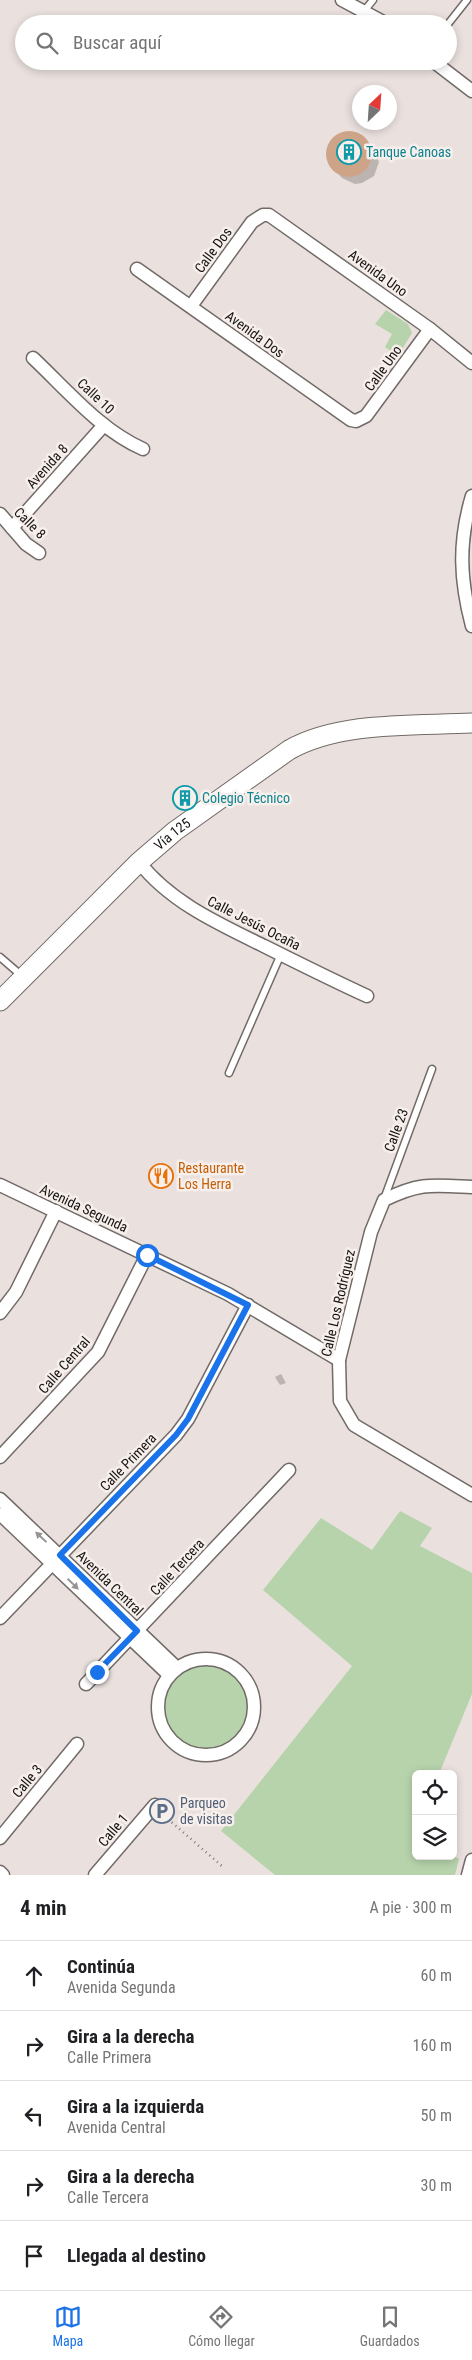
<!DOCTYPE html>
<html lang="es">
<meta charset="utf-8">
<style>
body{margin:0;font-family:"Roboto Condensed",sans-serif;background:#f2f2f2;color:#202124}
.controls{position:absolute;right:15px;bottom:15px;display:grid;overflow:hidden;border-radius:8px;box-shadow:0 2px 8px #0003}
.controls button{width:45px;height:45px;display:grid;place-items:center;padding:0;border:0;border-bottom:1px solid #e0e0e0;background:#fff;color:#202124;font:25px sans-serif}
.compass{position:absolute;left:352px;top:85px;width:45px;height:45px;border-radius:50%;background:#fff;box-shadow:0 2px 8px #0003;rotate:25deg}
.stop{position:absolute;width:15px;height:15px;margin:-11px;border:4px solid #1a73e8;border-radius:50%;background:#fff}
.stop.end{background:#1a73e8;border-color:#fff;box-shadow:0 1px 5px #0008}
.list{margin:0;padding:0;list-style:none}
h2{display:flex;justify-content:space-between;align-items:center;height:65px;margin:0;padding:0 20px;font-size:21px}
h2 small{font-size:16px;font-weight:400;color:#757577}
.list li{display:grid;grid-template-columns:32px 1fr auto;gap:15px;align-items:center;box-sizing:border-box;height:70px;padding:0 20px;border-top:1px solid #e0e0e0}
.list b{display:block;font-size:19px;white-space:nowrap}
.list p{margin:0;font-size:16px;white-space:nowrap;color:#757577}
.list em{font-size:16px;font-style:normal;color:#757577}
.icon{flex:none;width:28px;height:28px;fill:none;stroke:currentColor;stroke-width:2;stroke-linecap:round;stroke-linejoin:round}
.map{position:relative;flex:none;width:472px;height:1875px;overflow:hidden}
.search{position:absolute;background:#fff;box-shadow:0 2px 8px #0003;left:15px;right:15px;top:15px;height:55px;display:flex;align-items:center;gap:12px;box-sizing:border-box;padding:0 18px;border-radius:28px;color:#757577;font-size:19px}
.sheet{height:415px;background:#fff}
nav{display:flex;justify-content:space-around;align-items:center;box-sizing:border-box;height:70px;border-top:1px solid #e0e0e0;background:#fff;font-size:14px;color:#757577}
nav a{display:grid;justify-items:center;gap:2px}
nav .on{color:#1a73e8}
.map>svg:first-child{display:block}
.green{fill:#b7d3ac}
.shadow{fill:#0003}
.building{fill:#cea488}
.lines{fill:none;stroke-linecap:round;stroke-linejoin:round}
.service-casing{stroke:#716a66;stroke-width:9}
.minor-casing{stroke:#716a66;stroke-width:15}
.secondary-casing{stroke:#716a66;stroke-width:21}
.path{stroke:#807a78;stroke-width:2.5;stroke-dasharray:1 4;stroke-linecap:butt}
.service{stroke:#fff;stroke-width:6}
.minor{stroke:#fff;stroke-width:12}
.secondary{stroke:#fff;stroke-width:19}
.oneway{fill:#969594}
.route{stroke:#1a73e8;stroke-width:6}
.labels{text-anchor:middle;stroke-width:5;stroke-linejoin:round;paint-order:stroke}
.culture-label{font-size:14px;fill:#0d838f;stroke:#f7efeb;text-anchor:start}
.street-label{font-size:14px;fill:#161312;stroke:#f7efeb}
.food-label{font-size:14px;fill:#c56008;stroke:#f7efeb;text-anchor:start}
.service-label{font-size:14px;fill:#4e5e75;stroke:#f7efeb;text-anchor:start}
</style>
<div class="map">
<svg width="472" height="1875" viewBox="0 0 472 1875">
<rect width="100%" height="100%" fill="#eae1de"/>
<!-- green -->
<g class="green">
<path d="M386 310 408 324 412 333 398 356 385 347 392 334 375 324Z"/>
<path d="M400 1511 432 1528 420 1546 472 1573V1694L439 1774H416V1856H453L459 1859 455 1875H275L221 1831 352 1666 263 1590 321 1518 372 1550Z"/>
<circle cx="206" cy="1707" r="42"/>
</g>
<!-- shadow -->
<g class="shadow">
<path d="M347 132 361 136 374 149 379 162 374 176 362 183 355 184 342 178 334 169 328 157V150L334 138Z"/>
<path d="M281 1374 286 1383 280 1385 275 1377Z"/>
</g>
<!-- building -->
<circle class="building" cx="349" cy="154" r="23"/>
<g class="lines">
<defs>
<g id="service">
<path d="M364 11 373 0"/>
<path d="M448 24 467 0"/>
<path d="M0 957 22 976"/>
<path d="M229 1073 281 954"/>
<path d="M384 1199 432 1069"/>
</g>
<g id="minor">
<path d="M342 0 387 24"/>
<path d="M433 61 472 91"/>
<path d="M137 269 351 420 356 421 366 416 430 329"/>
<path d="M191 306 252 222 263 215H269L430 329 472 363"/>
<path d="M33 358C67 390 100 430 143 449"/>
<path d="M472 496C458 543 460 580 472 626"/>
<path d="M0 514 26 544 39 553"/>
<path d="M12 528 104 425"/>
<path d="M139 862C170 902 219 924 264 946 298 963 332 980 367 996"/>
<path d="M0 1185 228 1294 339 1360"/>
<path d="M472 1187C433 1185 420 1182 384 1200L371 1232 339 1360 340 1401 354 1425 472 1495"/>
<path d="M0 1313 16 1292 56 1211"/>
<path d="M0 1457 98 1352 147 1255"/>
<path d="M0 1499 177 1668"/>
<path d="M0 1514 169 1675"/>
<path d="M0 1618 176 1435 188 1419 248 1305"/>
<circle cx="206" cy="1707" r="48"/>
<path d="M86 1684 289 1470"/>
<path d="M0 1838 77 1744"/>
<path d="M0 1872 3 1875"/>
<path d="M95 1875 155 1805"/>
<path d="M468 1875 472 1860"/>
</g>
<g id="secondary">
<path id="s1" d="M0 1001 139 862 175 831 289 750C340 721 414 726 472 723"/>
</g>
</defs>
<!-- service casing -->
<use href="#service" class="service-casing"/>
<!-- minor casing -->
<use href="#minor" class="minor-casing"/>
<!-- secondary casing -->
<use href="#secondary" class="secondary-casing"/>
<!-- path -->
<g class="path">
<path d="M179 789 185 798"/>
<path d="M168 1819 223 1867"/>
</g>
<!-- service -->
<use href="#service" class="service"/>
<!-- minor -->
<use href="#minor" class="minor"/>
<!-- secondary -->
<use href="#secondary" class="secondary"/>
</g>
<!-- one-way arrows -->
<defs><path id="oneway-solid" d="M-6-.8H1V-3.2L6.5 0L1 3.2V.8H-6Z" transform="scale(1.25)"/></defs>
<g class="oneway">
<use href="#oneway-solid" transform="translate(41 1537) rotate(-137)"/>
<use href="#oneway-solid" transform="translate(73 1584) rotate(44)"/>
</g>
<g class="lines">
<!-- route -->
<path class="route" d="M97 1672 137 1631 60 1555 176 1435 188 1419 248 1305 147 1255"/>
</g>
<!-- icons -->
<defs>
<symbol id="building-ring" viewBox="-11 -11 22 22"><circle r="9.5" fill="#f7efeb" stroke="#0f9aa8" stroke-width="1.5"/><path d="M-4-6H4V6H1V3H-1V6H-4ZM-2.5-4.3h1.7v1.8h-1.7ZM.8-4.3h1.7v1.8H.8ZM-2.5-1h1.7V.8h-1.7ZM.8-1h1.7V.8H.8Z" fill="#0f9aa8"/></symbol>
<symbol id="restaurant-ring" viewBox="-11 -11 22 22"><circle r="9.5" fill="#f7efeb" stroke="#e8710a" stroke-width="1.5"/><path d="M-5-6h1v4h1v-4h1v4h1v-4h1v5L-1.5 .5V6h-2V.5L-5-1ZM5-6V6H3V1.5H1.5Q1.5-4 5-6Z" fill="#e8710a"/></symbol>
<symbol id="parking-ring" viewBox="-11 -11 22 22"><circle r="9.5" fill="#f7efeb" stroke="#5c6f8a" stroke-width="1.5"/><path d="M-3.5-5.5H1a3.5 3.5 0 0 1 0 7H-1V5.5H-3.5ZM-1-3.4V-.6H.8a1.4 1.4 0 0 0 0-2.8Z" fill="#5c6f8a"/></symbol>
</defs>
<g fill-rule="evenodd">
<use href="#building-ring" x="335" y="138" width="28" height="28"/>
<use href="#building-ring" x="171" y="784" width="28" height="28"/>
<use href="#restaurant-ring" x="147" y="1162" width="28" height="28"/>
<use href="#parking-ring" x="148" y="1797" width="28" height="28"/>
</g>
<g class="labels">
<!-- culture labels -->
<g class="culture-label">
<text x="366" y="157">Tanque Canoas</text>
<text x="202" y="803">Colegio Técnico</text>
</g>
<!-- street labels -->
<g class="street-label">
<text transform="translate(213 250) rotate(-54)" y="5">Calle Dos</text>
<text transform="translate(378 273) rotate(36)" y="5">Avenida Uno</text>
<text transform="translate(255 334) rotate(36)" y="5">Avenida Dos</text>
<text transform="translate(383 368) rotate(-54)" y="5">Calle Uno</text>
<text transform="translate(96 396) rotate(43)" y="5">Calle 10</text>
<text transform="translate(47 466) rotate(-48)" y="5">Avenida 8</text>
<text transform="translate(30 523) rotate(45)" y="5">Calle 8</text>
<text dy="5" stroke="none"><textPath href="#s1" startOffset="240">Vía 125</textPath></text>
<text transform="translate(254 923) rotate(27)" y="5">Calle Jesús Ocaña</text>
<text transform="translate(396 1130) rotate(-70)" y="5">Calle 23</text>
<text transform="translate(84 1208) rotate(25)" y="5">Avenida Segunda</text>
<text transform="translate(338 1303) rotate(-77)" y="5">Calle Los Rodríguez</text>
<text transform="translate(64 1365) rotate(-49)" y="5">Calle Central</text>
<text transform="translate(128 1462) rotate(-46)" y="5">Calle Primera</text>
<text transform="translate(177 1567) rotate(-47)" y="5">Calle Tercera</text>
<text transform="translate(110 1583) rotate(44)" y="5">Avenida Central</text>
<text transform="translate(27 1781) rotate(-50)" y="5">Calle 3</text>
<text transform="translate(113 1830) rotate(-50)" y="5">Calle 1</text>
</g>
<!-- food labels -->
<g class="food-label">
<text x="178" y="1173">Restaurante<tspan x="178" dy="16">Los Herra</tspan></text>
</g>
<!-- service labels -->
<g class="service-label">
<text x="180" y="1808">Parqueo<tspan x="180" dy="16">de visitas</tspan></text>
</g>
</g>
</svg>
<div class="controls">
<button><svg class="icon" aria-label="locate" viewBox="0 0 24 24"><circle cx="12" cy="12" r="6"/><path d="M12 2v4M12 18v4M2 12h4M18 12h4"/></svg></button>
<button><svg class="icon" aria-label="layers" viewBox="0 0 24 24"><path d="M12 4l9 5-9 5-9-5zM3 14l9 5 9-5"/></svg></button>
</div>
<svg class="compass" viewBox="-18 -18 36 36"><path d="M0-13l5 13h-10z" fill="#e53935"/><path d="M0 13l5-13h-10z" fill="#757577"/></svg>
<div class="stop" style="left:147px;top:1255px"></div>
<div class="stop end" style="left:97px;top:1672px"></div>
<div class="search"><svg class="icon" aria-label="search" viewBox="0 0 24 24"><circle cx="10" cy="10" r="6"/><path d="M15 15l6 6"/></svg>Buscar aquí</div>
</div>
<section class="sheet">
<h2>4 min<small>A pie · 300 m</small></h2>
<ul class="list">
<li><svg class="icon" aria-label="ahead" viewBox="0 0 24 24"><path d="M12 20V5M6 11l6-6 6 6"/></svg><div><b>Continúa</b><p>Avenida Segunda</p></div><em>60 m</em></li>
<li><svg class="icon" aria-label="right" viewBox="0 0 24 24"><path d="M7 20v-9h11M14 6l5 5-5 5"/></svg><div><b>Gira a la derecha</b><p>Calle Primera</p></div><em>160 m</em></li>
<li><svg class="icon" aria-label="left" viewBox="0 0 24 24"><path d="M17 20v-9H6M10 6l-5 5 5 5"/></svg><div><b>Gira a la izquierda</b><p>Avenida Central</p></div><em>50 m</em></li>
<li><svg class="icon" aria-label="right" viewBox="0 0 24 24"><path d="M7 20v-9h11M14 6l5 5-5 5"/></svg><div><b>Gira a la derecha</b><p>Calle Tercera</p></div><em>30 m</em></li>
<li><svg class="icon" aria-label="arrive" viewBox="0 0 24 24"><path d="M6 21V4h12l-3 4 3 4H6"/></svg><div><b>Llegada al destino</b></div></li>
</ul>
</section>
<nav>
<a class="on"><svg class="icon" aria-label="map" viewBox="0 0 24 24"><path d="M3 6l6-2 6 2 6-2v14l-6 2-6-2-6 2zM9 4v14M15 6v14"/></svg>Mapa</a>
<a><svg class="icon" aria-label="directions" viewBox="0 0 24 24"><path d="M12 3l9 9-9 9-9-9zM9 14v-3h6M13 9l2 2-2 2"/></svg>Cómo llegar</a>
<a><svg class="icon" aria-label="saved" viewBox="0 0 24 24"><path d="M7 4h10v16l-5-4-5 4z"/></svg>Guardados</a>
</nav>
